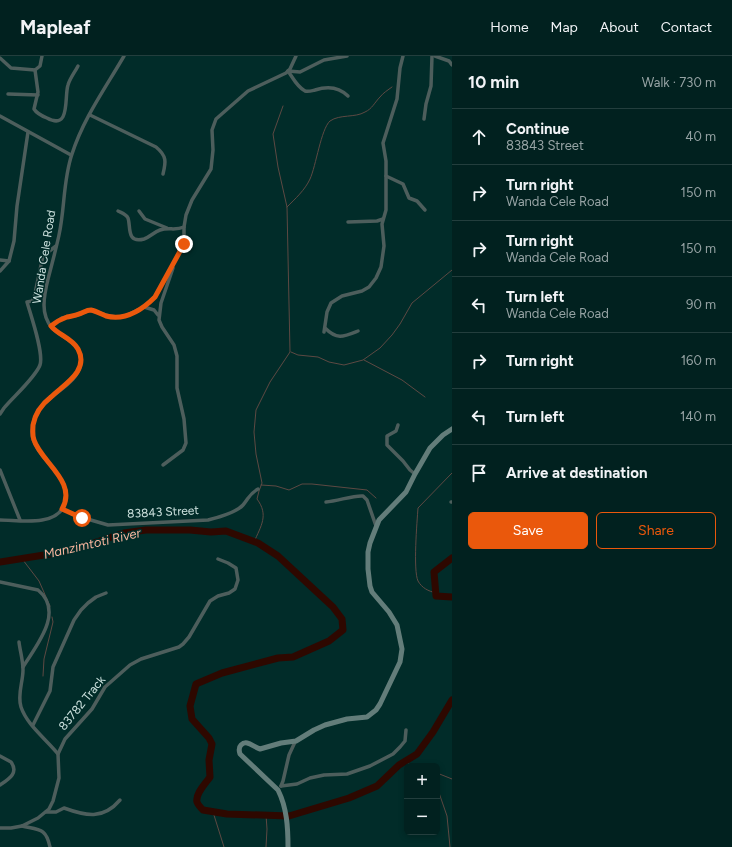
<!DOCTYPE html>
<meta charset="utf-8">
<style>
body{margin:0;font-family:Figtree,sans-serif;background:#0f2e2c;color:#f1f3f6}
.controls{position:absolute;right:12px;bottom:12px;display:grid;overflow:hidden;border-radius:6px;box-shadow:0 2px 6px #0003}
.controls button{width:36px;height:36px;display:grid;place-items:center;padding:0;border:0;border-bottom:1px solid #233e3d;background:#01211f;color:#f1f3f6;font:20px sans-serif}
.stop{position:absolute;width:12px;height:12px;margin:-9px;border:3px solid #ea580c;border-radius:50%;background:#fff}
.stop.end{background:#ea580c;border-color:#fff;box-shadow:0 1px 4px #0008}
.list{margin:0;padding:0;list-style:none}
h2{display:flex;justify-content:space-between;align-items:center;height:52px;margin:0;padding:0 16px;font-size:17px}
h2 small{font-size:13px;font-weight:400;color:#96a3a4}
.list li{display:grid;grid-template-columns:26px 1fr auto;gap:12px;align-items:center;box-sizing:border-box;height:56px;padding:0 16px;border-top:1px solid #233e3d}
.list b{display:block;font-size:15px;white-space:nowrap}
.list p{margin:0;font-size:13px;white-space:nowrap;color:#96a3a4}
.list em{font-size:13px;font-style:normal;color:#96a3a4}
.actions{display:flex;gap:8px;padding:12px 16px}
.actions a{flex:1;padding:9px 0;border:1px solid #ea580c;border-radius:6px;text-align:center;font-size:14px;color:#ea580c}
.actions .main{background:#ea580c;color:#fff}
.icon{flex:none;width:22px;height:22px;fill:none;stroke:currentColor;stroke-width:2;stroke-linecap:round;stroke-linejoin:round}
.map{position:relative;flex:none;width:452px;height:791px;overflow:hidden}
header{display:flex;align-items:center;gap:24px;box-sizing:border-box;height:56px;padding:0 20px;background:#01211f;border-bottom:1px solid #233e3d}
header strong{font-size:19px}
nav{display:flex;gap:22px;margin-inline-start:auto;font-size:14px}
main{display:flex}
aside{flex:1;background:#01211f}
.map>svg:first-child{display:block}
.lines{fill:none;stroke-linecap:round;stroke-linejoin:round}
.stream{stroke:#5d4943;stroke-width:1}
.river{stroke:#2e0800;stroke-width:7}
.street{stroke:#4d5e5c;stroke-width:3.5}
.secondary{stroke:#637d7a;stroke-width:5}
.route{stroke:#ea580c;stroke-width:5}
.labels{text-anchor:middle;stroke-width:3;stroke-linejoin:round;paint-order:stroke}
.street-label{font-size:12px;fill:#cce1de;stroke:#012c29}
.water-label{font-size:13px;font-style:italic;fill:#f8b69e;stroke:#012c29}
</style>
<header>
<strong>Mapleaf</strong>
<nav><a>Home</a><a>Map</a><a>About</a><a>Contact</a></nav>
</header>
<main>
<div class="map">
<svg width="452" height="791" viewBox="0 0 452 791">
<rect width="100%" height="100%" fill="#012c29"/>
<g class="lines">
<!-- stream -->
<g class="stream">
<path d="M287 151C295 143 305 134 310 123 316 110 321 73 330 65 340 58 355 62 365 56 372 53 375 46 380 41 383 37 388 34 392 31"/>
<path d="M291 296 298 299 318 301 329 306 344 309 363 304 380 292 392 279 400 268 412 247 452 214"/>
<path d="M364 304 402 324 425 341"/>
<path d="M261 429 276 430 289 434 302 428H312L367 434 376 442"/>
<path d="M254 486C261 470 269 459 257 443L259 435 262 427 256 398 254 376 256 354 270 326 290 296 287 151 278 111 273 78 283 50"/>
<path d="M23 504 39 525 50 550"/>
<path d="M436 537C428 535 422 532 418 525 413 514 417 466 418 452L452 417"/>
<path d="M43 620 44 603 53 566 52 561"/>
<path d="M404 706 416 710"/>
<path d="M437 717 452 723"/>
<path d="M437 731 447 760 450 791"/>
<path d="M213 756 224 791"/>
<path d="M266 791 267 773 266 759"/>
</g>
<!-- river -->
<g class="river">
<path d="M452 502 434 516 436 540 452 541"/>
<path d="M0 506 69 495 124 477 146 474H190L211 476 226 475 258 487 278 500 333 551 342 563 343 574 329 585 293 601 278 602 222 617 196 628 190 650 192 663 209 682 212 688 209 704 210 721C206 727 195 738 197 746 198 749 201 752 203 754L227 758 289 760 349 742 377 730 399 709 417 698 433 676 452 644"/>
</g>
<!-- street -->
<g class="street">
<path d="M435 0 449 5 452 9"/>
<path d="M0 2 11 12 35 14 40 10 42 0"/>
<path d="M35 14 38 36 34 53C37 58 42 60 47 62 71 75 64 41 68 29 70 22 75 16 78 10"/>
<path d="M288 15C293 22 297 31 305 35 308 36 311 35 315 34 327 30 338 30 348 40"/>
<path d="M288 15 300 16 324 4 347 0"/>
<path d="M8 38 38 39"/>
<path d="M90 59 156 91C167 100 166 106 163 118"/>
<path d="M0 60 71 99"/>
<path d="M424 63 426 48 431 30 432 0"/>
<path d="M386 120 403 128 409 142 417 145 425 154"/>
<path d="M118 155C122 157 126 158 128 162 131 170 126 188 144 183 150 181 154 176 160 174 169 171 175 175 184 171"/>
<path d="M139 155 145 163 167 172"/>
<path d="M348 166 377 165 383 163"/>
<path d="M0 204 9 205"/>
<path d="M0 215 9 205 14 185 17 150 28 76"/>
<path d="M144 251 154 254 158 259"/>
<path d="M51 270 62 262 78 259 90 254 109 260 117 261 125 260 144 251 155 241 184 188V171L186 159 192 144 211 113 213 94 212 74 216 63 248 35 286 17 290 13 296 0"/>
<path d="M325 272C337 284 343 281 358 275"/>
<path d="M324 276 327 256 331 247 342 240 362 235 369 231 376 222 381 211 384 190 382 168 386 154V105L383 87 397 43 400 12 403 0"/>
<path d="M0 358 4 352C13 341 35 322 40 309 44 297 31 260 27 246L32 245 34 242 43 200 56 190"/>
<path d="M398 369 396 375 387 380V389L403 405 410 414 415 418"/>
<path d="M163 409 183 394 186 387 184 363 177 332V300L174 289 162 271 159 264 161 247 173 212"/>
<path d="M0 414 20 464"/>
<path d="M326 446C338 445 354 439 363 440L367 444 376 470"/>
<path d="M451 446H452"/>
<path d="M62 453 77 460 108 469 208 464C216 462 237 456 243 449 249 442 249 438 258 433"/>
<path d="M0 464C19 464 54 471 64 450 77 422 32 402 32 376 32 340 77 335 81 307 83 287 63 283 52 272 47 266 44 257 44 249 44 240 46 231 48 223 52 208 56 193 59 179 65 152 63 124 72 98 83 63 106 31 124 0"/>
<path d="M0 526 38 534C65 556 36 590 23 611"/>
<path d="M19 586C20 595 23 604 23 614 23 626 17 639 21 651 27 669 46 683 58 698"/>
<path d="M33 669 50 635 53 611 74 564 81 554 88 547 96 541 106 537"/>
<path d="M0 700 11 706C19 717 9 723 0 729"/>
<path d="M281 730 297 728 310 722 324 719 347 718 370 710 393 698 400 691 405 685 406 674"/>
<path d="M281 730 283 725 289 699 295 686"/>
<path d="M46 756H56L64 752C86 760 103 764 120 744"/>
<path d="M22 770C40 774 46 772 50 791"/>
<path d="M0 772H11L22 770 38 762 49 753 53 745 59 722 58 698 65 683 92 653 105 631 130 609 141 603 179 591 183 588 189 581 210 545 218 540 229 537 235 533 238 524 236 512 228 507 218 503"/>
</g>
<!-- secondary -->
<path class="secondary" d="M288 791C288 772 287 752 278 734L240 698C239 695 238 692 241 689 247 683 253 691 260 693L281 687 296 685 314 674 325 669 347 663 367 661 376 654 380 648 400 606 402 593 397 569 389 556 372 536 370 530 368 513V496L370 487 379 464 406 436 415 418 430 392 443 379 452 373"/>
</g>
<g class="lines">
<!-- route -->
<path class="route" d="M82 462 62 453C78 426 41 406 34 384 32 379 33 374 33 369 35 358 42 348 51 341 63 329 90 315 78 293 72 282 58 279 51 270 56 266 61 263 67 261 71 260 75 260 79 258 83 257 86 254 91 254 96 255 101 258 106 260 125 265 142 254 155 241L184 188"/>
</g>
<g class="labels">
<!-- street labels -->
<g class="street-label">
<text transform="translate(44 201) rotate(-81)" y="4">Wanda Cele Road</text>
<text transform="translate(163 456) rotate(-3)" y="4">83843 Street</text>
<text transform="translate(82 647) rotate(-51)" y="4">83782 Track</text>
</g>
<!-- water labels -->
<g class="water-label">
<text transform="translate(92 487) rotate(-13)" y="5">Manzimtoti River</text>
</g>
</g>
</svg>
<div class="controls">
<button>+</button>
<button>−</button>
</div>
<div class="stop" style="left:82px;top:462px"></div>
<div class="stop end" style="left:184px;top:188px"></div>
</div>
<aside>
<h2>10 min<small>Walk · 730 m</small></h2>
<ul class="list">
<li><svg class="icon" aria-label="ahead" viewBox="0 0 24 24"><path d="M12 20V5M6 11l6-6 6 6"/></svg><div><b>Continue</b><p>83843 Street</p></div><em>40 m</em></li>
<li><svg class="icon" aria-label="right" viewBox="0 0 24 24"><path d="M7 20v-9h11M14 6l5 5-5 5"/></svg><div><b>Turn right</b><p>Wanda Cele Road</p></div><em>150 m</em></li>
<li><svg class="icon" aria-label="right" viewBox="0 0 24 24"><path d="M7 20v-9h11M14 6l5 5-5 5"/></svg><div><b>Turn right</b><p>Wanda Cele Road</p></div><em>150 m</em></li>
<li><svg class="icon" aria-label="left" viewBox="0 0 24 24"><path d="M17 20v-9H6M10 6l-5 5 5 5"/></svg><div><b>Turn left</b><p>Wanda Cele Road</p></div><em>90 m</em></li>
<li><svg class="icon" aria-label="right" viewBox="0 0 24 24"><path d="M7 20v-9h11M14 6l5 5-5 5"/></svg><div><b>Turn right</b></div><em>160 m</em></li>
<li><svg class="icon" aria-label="left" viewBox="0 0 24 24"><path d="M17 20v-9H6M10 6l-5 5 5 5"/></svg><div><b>Turn left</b></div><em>140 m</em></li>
<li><svg class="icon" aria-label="arrive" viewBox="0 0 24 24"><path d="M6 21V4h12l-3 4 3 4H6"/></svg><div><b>Arrive at destination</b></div></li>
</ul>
<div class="actions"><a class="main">Save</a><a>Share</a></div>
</aside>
</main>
